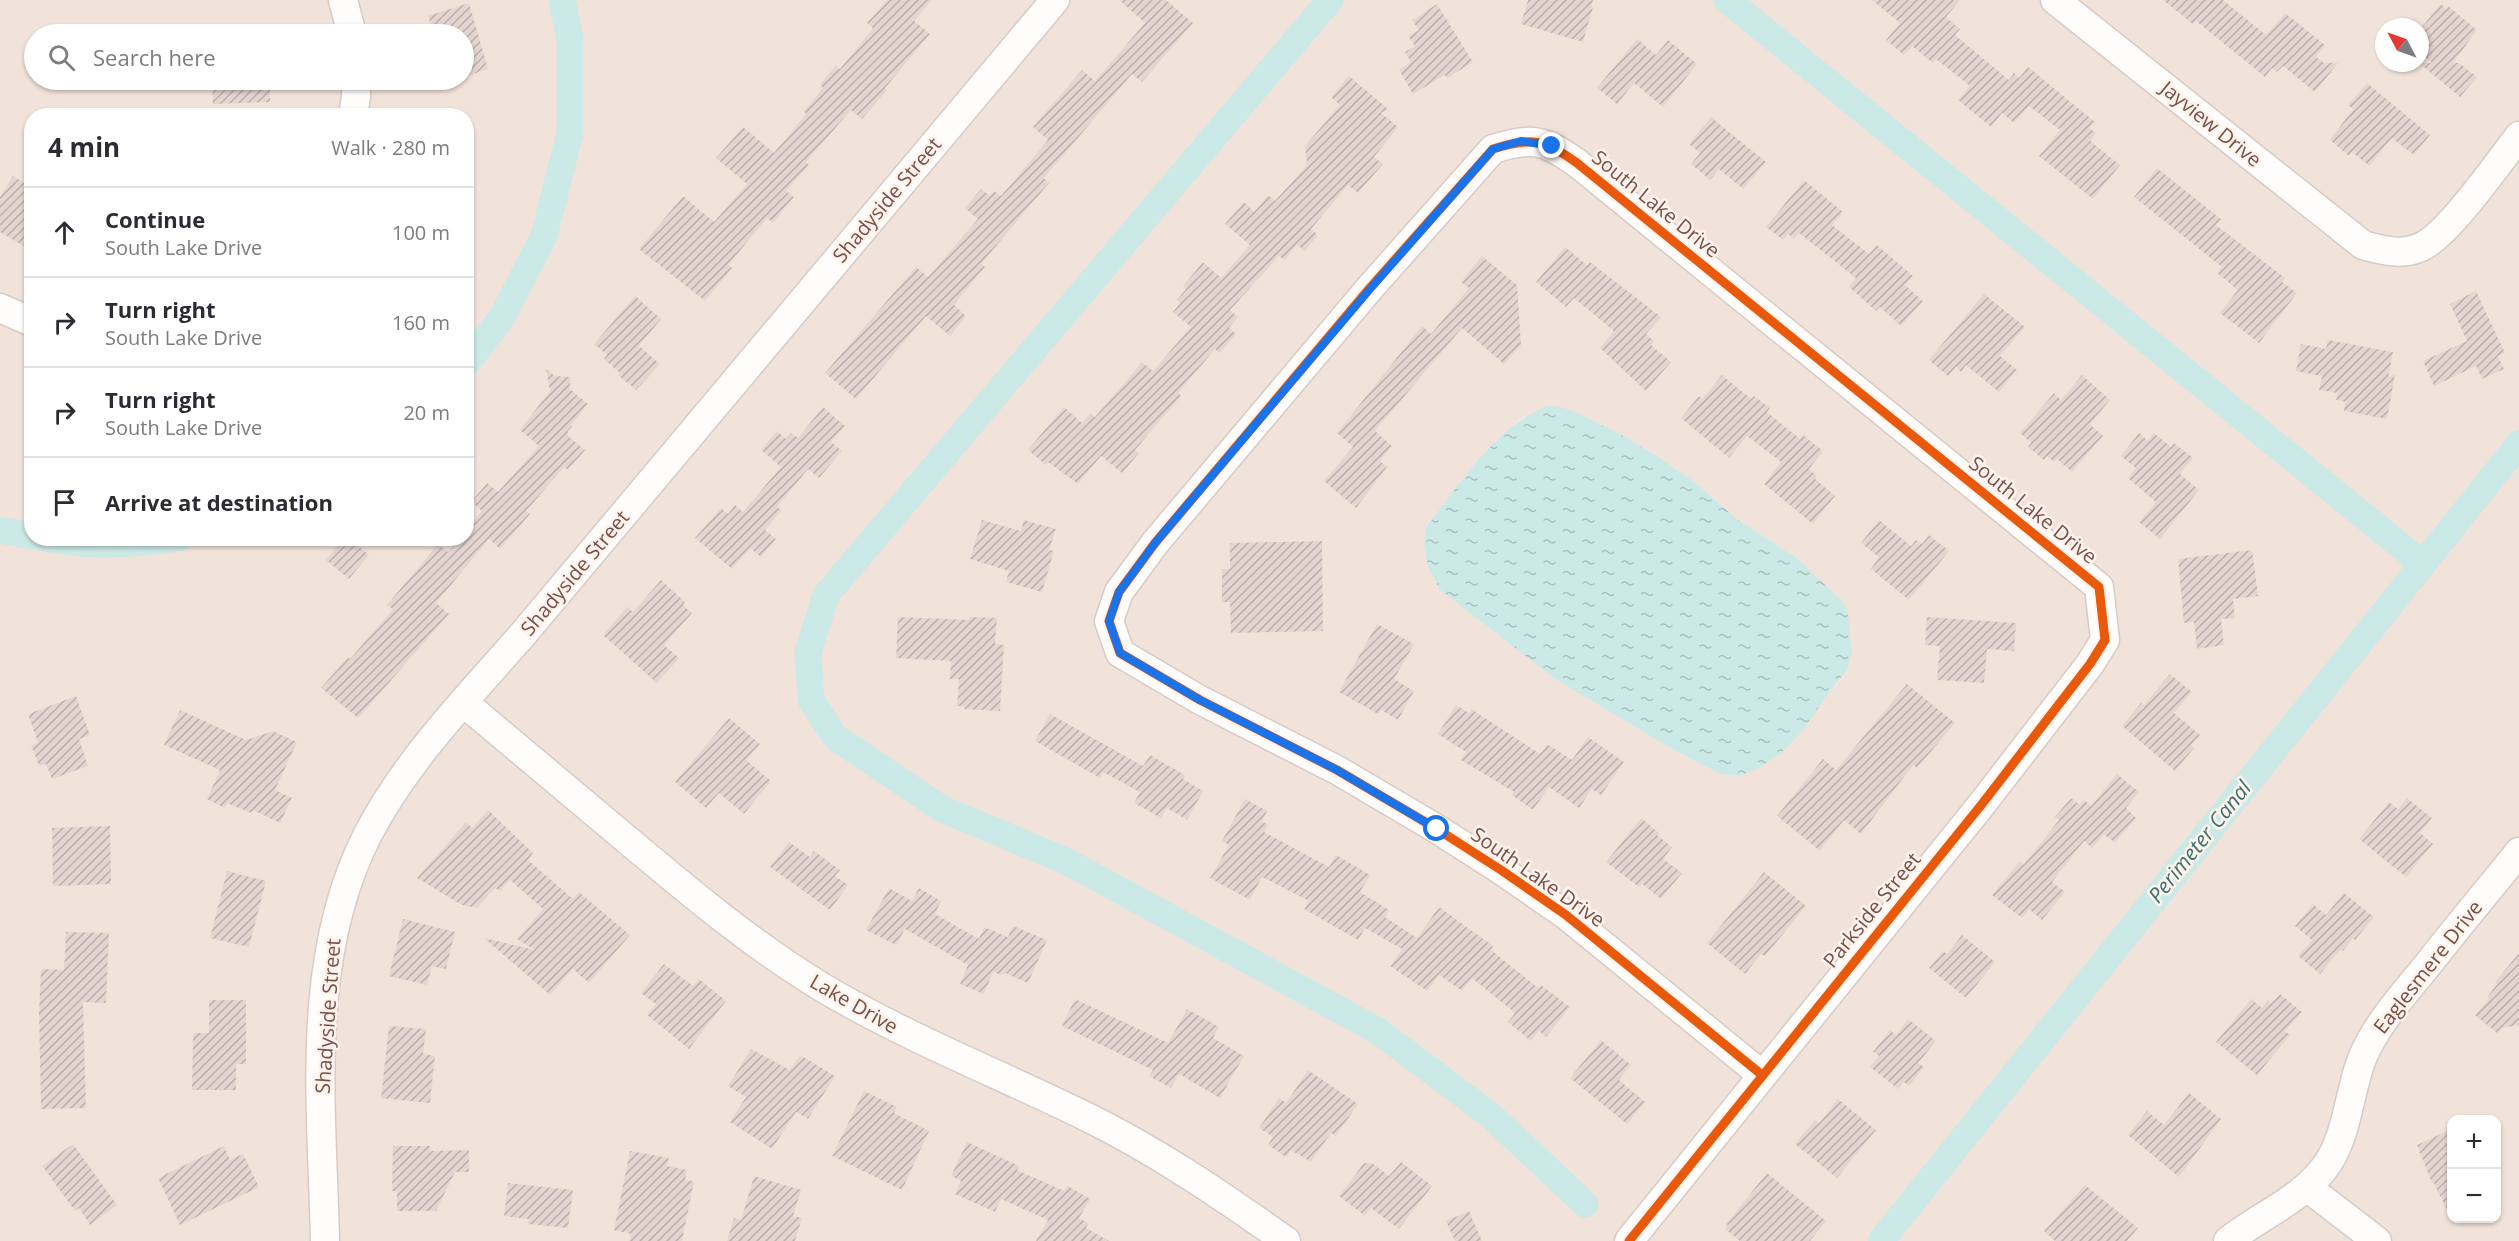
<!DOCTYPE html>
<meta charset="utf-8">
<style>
body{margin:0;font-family:"Open Sans",sans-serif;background:#f2f2f3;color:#2b2b33}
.controls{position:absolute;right:18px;bottom:18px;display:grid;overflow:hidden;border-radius:12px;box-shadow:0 2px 4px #0004}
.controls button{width:54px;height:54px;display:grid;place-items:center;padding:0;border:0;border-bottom:2px solid #e1e1e2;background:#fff;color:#2b2b33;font:30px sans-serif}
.compass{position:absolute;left:2375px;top:18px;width:54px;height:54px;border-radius:50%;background:#fff;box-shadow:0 2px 4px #0004;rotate:311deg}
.stop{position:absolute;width:18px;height:18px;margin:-14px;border:4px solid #1a73e8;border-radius:50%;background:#fff}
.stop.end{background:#1a73e8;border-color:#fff;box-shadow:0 2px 6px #0008}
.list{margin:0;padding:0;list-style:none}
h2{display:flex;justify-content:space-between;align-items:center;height:78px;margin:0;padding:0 24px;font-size:26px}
h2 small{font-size:20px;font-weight:400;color:#7c7c81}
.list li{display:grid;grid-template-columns:39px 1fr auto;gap:18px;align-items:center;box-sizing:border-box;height:90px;padding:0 24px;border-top:2px solid #e1e1e2}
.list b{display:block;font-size:22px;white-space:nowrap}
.list p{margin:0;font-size:20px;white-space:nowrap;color:#7c7c81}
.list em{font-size:20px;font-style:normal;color:#7c7c81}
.icon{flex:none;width:33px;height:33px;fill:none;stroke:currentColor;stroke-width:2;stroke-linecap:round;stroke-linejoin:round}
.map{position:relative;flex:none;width:2519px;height:1241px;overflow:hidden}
.search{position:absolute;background:#fff;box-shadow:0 2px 4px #0004;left:24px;top:24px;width:450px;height:66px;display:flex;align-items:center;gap:15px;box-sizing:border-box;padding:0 21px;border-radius:33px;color:#7c7c81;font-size:22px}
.panel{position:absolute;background:#fff;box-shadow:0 2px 4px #0004;left:24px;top:108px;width:450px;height:438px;border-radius:24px}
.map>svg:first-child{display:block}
.residential{fill:#f2e3da;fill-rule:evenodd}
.water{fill:url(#water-ripples)}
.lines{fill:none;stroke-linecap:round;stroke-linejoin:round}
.canal{stroke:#cbe9e6;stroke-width:27}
.building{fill:url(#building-hatch)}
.minor-casing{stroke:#d6cbc6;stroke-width:31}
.minor{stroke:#fefdfc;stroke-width:28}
.cycleway-casing{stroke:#fff3eb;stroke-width:13}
.cycleway{stroke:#e8590c;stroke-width:9}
.route{stroke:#1a73e8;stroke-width:8}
.labels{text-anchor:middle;stroke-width:5;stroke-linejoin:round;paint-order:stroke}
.street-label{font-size:20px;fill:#765049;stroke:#fff3eb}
.water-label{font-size:21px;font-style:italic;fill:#3a7472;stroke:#fff3eb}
</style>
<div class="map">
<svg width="2519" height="1241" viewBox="0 0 2519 1241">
<defs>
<pattern id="water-ripples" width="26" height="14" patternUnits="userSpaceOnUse" patternTransform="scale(1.5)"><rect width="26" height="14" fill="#cbe9e6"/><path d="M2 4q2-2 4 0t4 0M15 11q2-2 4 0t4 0" fill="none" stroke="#a9bfbc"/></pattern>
<pattern id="building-hatch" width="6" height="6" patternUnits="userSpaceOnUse" patternTransform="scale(1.5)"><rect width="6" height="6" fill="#e4d5d1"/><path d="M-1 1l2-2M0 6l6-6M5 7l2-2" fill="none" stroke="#bdafac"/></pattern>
</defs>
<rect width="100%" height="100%" fill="#f7efea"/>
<!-- residential -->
<path class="residential" d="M0 0H2519V1241H0ZM2384 27H2420V63H2384ZM34 34H464V80H34ZM32 116H466V538H32ZM1575 412 1620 434 1654 454 1692 480 1737 519 1797 558 1816 578 1840 680 1825 698 1806 727 1720 774 1672 749 1555 679 1440 590 1428 567 1426 527 1497 440 1523 417ZM2452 1120H2496V1218H2452Z"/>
<!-- water -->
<path class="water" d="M1548 406 1561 407 1575 412 1620 434 1654 454 1692 480 1737 519 1797 558 1843 602 1848 615 1852 651 1848 668 1825 698 1806 727 1781 753 1757 769 1738 776 1720 774 1672 749 1555 679 1440 590 1428 567 1424 544 1426 527C1459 486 1497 424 1548 406Z"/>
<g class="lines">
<!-- canal -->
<g class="canal">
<path d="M1330 0 826 595 808 652 811 700 835 737 942 809 1066 861 1378 1031 1490 1115 1585 1204"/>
<path d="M1727 0 2423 564"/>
<path d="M466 364 502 317 544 236 570 133V39L562 0"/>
<path d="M0 530 32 536"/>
<path d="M45 538C88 547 135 545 178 538"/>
<path d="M1881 1241 2519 444"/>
</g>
</g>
<!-- building -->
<g class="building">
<path d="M887 0H932L914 21 930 34 885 88 887 90 862 119 851 110 806 162 809 165 786 191 794 197 773 223 767 218 728 265 732 268 705 301 639 249 683 196 714 222 747 184 716 158 743 127 774 153 806 114 804 111 823 88 820 85 836 65 840 69 873 28 867 23Z"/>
<path d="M1119 0H1166L1193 23 1142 82 1132 74 1044 178 1049 183 981 264 985 267 954 305 966 316 950 336 926 316 856 399 825 373 916 267 928 277 978 219 965 208 981 189 990 196 994 191 1001 196 1048 140 1033 127 1082 70 1095 81 1145 23Z"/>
<path d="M1528 0H1593L1591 7H1593L1583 42 1521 24Z"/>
<path d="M1872 0H1960L1946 17 1960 29 1955 35 2009 80 2014 73 2019 78 2028 67 2095 122 2089 128 2096 133 2090 141 2120 165 2093 199 2039 156 2060 130 2029 106 2014 123 2002 113 1991 127 1958 100 1970 86 1936 59 1933 63 1912 46 1904 55 1886 40 1900 23Z"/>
<path d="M2163 0H2223L2266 35 2285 13 2325 45 2316 57 2324 63H2338L2315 92 2283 66 2277 72 2272 68 2265 77 2196 21 2193 24Z"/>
<path d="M469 3 488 69 464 77V34H434L428 16Z"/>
<path d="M1437 4 1473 62 1447 78 1445 75 1413 94 1399 70 1411 62 1405 52 1415 46 1408 36 1419 30 1412 20Z"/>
<path d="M2441 4 2446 9 2448 6 2477 30 2453 63H2459L2477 77 2460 97 2419 63H2432L2420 53V29Z"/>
<path d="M1637 39 1656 55 1668 40 1697 64 1663 107 1634 83 1617 104 1597 88Z"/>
<path d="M1349 76 1388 109 1381 113 1398 127 1374 157 1383 164 1358 193 1348 185 1311 229 1318 235 1305 251 1297 245 1285 260 1279 256 1230 310 1238 317 1229 328 1236 334 1220 353 1215 349 1178 393 1181 396 1135 450 1139 453 1122 473 1101 456 1078 484 1048 462 1046 465 1028 450 1064 407 1082 423 1091 413 1095 417 1142 362 1153 371 1191 327 1173 312 1180 303 1177 300 1186 289 1183 286 1203 262 1221 278 1250 245 1225 224 1244 202 1254 212 1268 195 1275 201 1307 165 1305 146 1340 105 1331 97Z"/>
<path d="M212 80H270V102L213 104Z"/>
<path d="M2367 83 2430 135 2414 155 2392 138 2369 166 2352 152 2349 156 2330 140 2353 109 2348 105Z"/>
<path d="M1711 117 1766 162 1743 189 1719 169 1710 180 1691 164 1700 153 1689 144Z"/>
<path d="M2157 168 2221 219 2216 225 2285 278 2282 282 2297 293 2259 343 2220 313 2238 290 2217 273 2222 267 2134 197Z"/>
<path d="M13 176 32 188V251L0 232V197Z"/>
<path d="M1804 180 1843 212 1832 225 1869 254 1877 245 1913 276 1905 285 1923 301 1901 326 1880 307 1876 311 1849 287 1856 278 1799 233 1794 239 1788 234 1783 240 1766 227Z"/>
<path d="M1565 247 1587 265 1590 262 1661 317 1646 334 1654 341 1651 345 1671 362 1646 391 1600 348 1614 331 1574 298 1566 307 1536 282Z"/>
<path d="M1482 256 1517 285 1521 345 1504 364 1462 328 1375 431 1392 446 1380 461 1387 467 1356 508 1324 481 1353 447 1337 433 1422 326 1431 334 1469 288 1461 282Z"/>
<path d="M2476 291 2505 353 2498 356 2504 369 2482 379 2476 366 2434 386 2423 361 2467 341 2450 304Z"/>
<path d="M1984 294 2025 327 2000 356 2017 370 1999 392 1966 365 1961 372 1956 367 1948 376 1929 360Z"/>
<path d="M635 296 661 319 639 346 660 364 636 390 618 375 620 373 604 359 607 355 594 344Z"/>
<path d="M2328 340 2393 352 2388 378 2395 374 2387 419 2344 411 2345 402 2336 400 2338 393 2319 390 2322 376 2296 371 2301 344 2326 349Z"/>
<path d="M546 369 555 376 570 377V389L588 404 571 425 572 427 568 431V436L585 450 568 470 564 467 526 511 530 514 500 549 489 539 436 603 449 614 358 718 321 688 348 657 350 659 393 609 387 605 438 544 448 552 460 538H466V530L482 511 471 502 487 483 498 492 539 446 520 430 550 391Z"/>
<path d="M1722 375 1751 399 1754 396 1770 408 1767 412 1800 439 1803 435 1823 451 1809 469 1817 476 1815 479 1835 496 1813 524 1764 484 1781 462 1747 436 1729 458 1681 418 1699 396 1702 399Z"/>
<path d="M2082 375 2110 400 2090 424 2103 436 2072 472 2057 459 2054 462 2047 456 2044 460 2028 447 2031 443 2020 433 2054 393 2061 400Z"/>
<path d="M823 407 845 426 831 442 842 451 819 478 808 469 777 507 782 510 765 530 776 539 761 557 750 548 732 569 695 538 721 508 728 514 735 505 743 512 781 467 761 450 777 431 786 439 791 433 798 438Z"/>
<path d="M2139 433 2148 441 2154 433 2171 447 2174 443 2193 458 2180 474 2199 490 2160 539 2139 522 2156 502 2128 478 2136 468 2121 456Z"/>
<path d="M982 520 1021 531 1024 520 1056 529 1049 550 1054 551 1042 592 1006 582 1009 571 970 559Z"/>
<path d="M1879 520 1911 546 1916 540 1922 544 1929 535 1949 551 1909 600 1871 569 1879 557 1861 543Z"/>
<path d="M343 538H349L369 555 349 579 326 560Z"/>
<path d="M1322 541 1323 631 1231 633 1230 602H1222V569H1230V543Z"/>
<path d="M2252 550 2258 596 2233 599 2235 618 2221 619 2224 645 2197 649 2194 622 2184 623 2178 559Z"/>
<path d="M661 580 685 602 683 605 692 613 664 645 679 658 657 683 603 635 627 607 633 612Z"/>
<path d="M898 617 969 620V617L997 618 995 644 1004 645 1000 711 964 709V706H957L959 679H950L951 661 896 658Z"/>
<path d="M1927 617 2016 623 2014 651 1987 649 1984 683 1937 680 1940 646 1925 645Z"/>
<path d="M1377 624 1414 644 1394 679 1414 691 1398 720 1381 710 1378 714 1339 692Z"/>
<path d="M2170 674 2192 692 2174 713 2200 735 2191 745 2194 748 2175 771 2122 726 2141 703 2144 705Z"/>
<path d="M1907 684 1955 723 1917 768 1913 765 1861 834 1844 820 1820 851 1777 816 1823 759 1836 770Z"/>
<path d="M76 696 90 735 79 739 88 766 52 779 46 764 39 766 31 745 38 743 28 714Z"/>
<path d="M1456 705 1469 713 1471 709 1540 754 1547 744 1572 760 1588 737 1624 762 1601 795 1592 789 1579 808 1549 787 1533 810 1512 795 1514 792 1461 760 1466 752 1438 734Z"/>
<path d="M180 710 246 740 273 731 297 742 275 790 292 798 280 823 253 810 251 813 227 803 225 808 207 799 220 770 164 745Z"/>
<path d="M1050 714 1143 766 1150 755 1185 775 1183 779 1203 791 1187 820 1167 808 1161 818 1134 803 1140 792 1103 772 1100 778 1035 741Z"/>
<path d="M729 718 760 744 746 760 771 781 744 814 719 793 706 808 675 782Z"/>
<path d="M2117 774 2139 792 2126 808 2136 818 2115 843 2104 834 2092 848 2084 841 2052 882 2065 892 2042 920 2029 909 2022 918 1992 895 2020 861 2024 864 2059 820 2055 817 2071 798 2080 805 2084 800 2091 806Z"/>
<path d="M2407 798 2432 818 2420 833 2433 844 2406 877 2359 839 2389 802 2398 809Z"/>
<path d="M1245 799 1267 811 1262 821 1268 825 1264 832 1329 867 1336 855 1370 875 1360 892 1389 910 1385 917 1417 938 1439 907 1493 946 1491 950 1538 988 1541 985 1570 1007 1546 1037 1539 1031 1531 1041 1508 1022 1515 1013 1472 978 1462 991 1439 975 1427 991 1390 966 1402 949 1365 928 1358 940 1304 909 1309 901 1262 877 1250 900 1210 878 1229 845 1222 841Z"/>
<path d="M488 810 533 853 528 860 573 899 579 892 630 935 589 983 573 969 550 995 484 938 535 950 517 939 543 909 510 880 500 891 495 888 477 908 462 905 417 878 466 822 472 828Z"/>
<path d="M1641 818 1659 833 1657 835 1672 847 1663 859 1682 873 1661 899 1642 884 1639 887 1606 862Z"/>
<path d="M110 826 111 884 53 886 52 828Z"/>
<path d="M789 842 810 857 814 851 840 870 835 876 848 885 830 910 770 867Z"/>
<path d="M227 871 266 881 249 947 210 938Z"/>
<path d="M1764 872 1806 906 1765 956 1761 954 1745 974 1707 943Z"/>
<path d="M889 888 912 901 919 888 941 901 935 914 979 939 984 927 1008 937 1013 926 1047 940 1028 983 1005 973 1002 975 993 972 984 994 960 984 968 965 905 929 896 945 866 930Z"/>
<path d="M2344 893 2374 917 2355 940 2353 938 2343 951 2340 950 2320 974 2298 956 2312 940 2295 926 2313 904 2326 915Z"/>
<path d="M403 919 455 932 446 969 432 966 427 985 389 976Z"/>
<path d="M66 932 109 933 106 1003 83 1002 86 1108 41 1109 39 1012 41 969 64 970Z"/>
<path d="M1962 935 1995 962 1966 998 1929 968 1943 951 1947 954Z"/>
<path d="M2519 953V1025L2502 1028 2497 1033 2475 1015 2489 999 2488 996 2497 984 2495 982Z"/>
<path d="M664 964 693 986 699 979 726 1001 689 1049 647 1015 656 1004 641 993Z"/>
<path d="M2280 994 2302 1012 2285 1031 2290 1035 2257 1075 2216 1042 2251 999 2262 1008 2268 1000 2271 1003Z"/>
<path d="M1075 999 1168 1043 1187 1009 1219 1027 1213 1038 1244 1056 1220 1098 1179 1074 1171 1088 1149 1076 1153 1070 1062 1026Z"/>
<path d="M209 1000H246V1064H236V1090H192L193 1033H209Z"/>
<path d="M1908 1019 1936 1041 1918 1063 1924 1067 1909 1086 1904 1082 1898 1089 1870 1067 1879 1056 1873 1052 1890 1030 1896 1035Z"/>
<path d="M389 1026 426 1029 423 1054 435 1056 430 1103 381 1098Z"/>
<path d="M1601 1040 1631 1065 1619 1080 1645 1102 1627 1124 1570 1078Z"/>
<path d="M751 1049 790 1070 800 1055 835 1076 808 1119 796 1112 772 1149 730 1122 746 1097 728 1086Z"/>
<path d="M1308 1070 1358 1104 1336 1136 1331 1133 1311 1162 1291 1150 1286 1157 1268 1145 1273 1137 1259 1128 1279 1098 1286 1103Z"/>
<path d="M864 1091 897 1107 894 1113 929 1131 902 1190 832 1156Z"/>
<path d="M2189 1093 2221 1119 2179 1177 2128 1135 2147 1111 2164 1125Z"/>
<path d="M1838 1099 1876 1130 1837 1178 1795 1144 1815 1120 1819 1123Z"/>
<path d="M2451 1129V1218L2434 1183H2432L2417 1145Z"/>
<path d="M967 1142 1019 1166 1017 1170 1064 1191 1068 1186 1090 1199 1079 1218 1088 1223 1086 1228 1109 1241H1036L1048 1220 1001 1199 995 1212 955 1194 961 1181 951 1176Z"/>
<path d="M73 1144 117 1205 90 1225 79 1208 75 1211 42 1166Z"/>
<path d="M224 1146 230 1160 243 1154 259 1187 180 1225 158 1178Z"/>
<path d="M393 1146H430V1151L469 1150V1172H455L436 1211H397V1191H392Z"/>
<path d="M630 1151 669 1158 667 1166 687 1170 685 1180 694 1181 682 1241H629L631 1234 614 1230Z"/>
<path d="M1401 1162 1432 1186 1399 1229 1371 1208 1365 1216 1339 1196 1364 1163H1372L1389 1176Z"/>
<path d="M1767 1173 1826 1221 1810 1241H1740L1725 1229 1728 1225 1726 1224Z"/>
<path d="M754 1176 801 1190 793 1216 802 1218 795 1241H727L734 1218 741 1220Z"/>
<path d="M508 1183 573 1190 568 1228 528 1224 529 1219 504 1216Z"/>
<path d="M2085 1185 2138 1228 2127 1241H2055L2044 1231Z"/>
<path d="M1469 1211 1482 1241H1455L1446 1221Z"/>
</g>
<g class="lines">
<defs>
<g id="minor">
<path d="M343 0 352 34"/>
<path d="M2055 0 2363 245C2382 250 2401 256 2421 247 2448 235 2499 162 2519 136"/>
<path d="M353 116 356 96V80"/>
<path d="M0 308 32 322"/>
<path d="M463 702C519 749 575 796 631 843 693 895 755 947 825 989 908 1038 997 1073 1083 1115 1155 1150 1221 1195 1286 1241"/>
<path d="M2308 1188 2377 1241"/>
<path d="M325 1241C322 1106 304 958 368 834 407 759 469 696 524 633L1055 0"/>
<path d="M1629 1241 1982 804 2090 664 2105 640 2099 587 1577 163C1543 139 1533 137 1493 149L1369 289 1155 543 1119 592 1109 621 1120 653 1200 700 1337 770 1437 829 1501 870 1566 915 1762 1075"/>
<path d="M2228 1241C2261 1215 2305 1198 2328 1163 2351 1128 2349 1078 2370 1042 2386 1013 2409 988 2430 962 2459 925 2489 889 2519 852"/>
</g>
</defs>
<!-- minor casing -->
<use href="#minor" class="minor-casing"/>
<!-- minor -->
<use href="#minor" class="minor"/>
<defs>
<path id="cycleway" d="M1629 1241 1982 804 2090 664 2105 640 2099 587 1577 163C1543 139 1533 137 1493 149L1369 289 1155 543 1119 592 1109 621 1120 653 1200 700 1337 770 1437 829 1501 870 1566 915 1762 1075"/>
</defs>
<!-- cycleway casing -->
<use href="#cycleway" class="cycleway-casing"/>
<!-- cycleway -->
<use href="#cycleway" class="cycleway"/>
</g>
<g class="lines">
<!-- route -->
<path class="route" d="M1437 829 1337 770 1200 700 1120 653 1109 621 1119 592 1155 543 1370 289 1493 149 1521 141 1552 146"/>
</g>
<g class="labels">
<!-- street labels -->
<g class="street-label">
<text transform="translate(2211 124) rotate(39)" y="7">Jayview Drive</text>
<text transform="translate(887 200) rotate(-50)" y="7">Shadyside Street</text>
<text transform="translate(1656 204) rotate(39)" y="7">South Lake Drive</text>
<text transform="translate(2033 510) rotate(39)" y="7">South Lake Drive</text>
<text transform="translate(575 573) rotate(-50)" y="7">Shadyside Street</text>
<text transform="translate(1538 877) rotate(35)" y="7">South Lake Drive</text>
<text transform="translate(1872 910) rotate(-51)" y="7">Parkside Street</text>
<text transform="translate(2428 967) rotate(-52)" y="7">Eaglesmere Drive</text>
<text transform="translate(854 1004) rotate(30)" y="7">Lake Drive</text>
<text transform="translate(328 1016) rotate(-86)" y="7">Shadyside Street</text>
</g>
<!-- water labels -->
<g class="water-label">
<text transform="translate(2200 842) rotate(-51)" y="7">Perimeter Canal</text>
</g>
</g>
</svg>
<div class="controls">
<button>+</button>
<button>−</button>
</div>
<svg class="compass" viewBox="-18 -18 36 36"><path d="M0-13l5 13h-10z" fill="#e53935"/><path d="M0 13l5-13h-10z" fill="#7c7c81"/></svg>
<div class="stop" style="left:1437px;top:829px"></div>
<div class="stop end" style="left:1552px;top:146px"></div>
<div class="search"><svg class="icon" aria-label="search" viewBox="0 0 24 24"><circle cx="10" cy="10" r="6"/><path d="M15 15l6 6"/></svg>Search here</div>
<section class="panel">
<h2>4 min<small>Walk · 280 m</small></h2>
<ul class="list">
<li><svg class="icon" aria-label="ahead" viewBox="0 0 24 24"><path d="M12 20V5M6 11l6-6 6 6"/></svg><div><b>Continue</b><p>South Lake Drive</p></div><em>100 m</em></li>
<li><svg class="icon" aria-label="right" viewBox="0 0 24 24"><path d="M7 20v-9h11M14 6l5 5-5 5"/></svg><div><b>Turn right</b><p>South Lake Drive</p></div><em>160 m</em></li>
<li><svg class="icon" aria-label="right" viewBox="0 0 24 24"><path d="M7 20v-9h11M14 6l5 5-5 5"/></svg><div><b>Turn right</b><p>South Lake Drive</p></div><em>20 m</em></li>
<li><svg class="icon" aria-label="arrive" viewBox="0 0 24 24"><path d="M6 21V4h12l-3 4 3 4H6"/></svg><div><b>Arrive at destination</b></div></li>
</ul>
</section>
</div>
